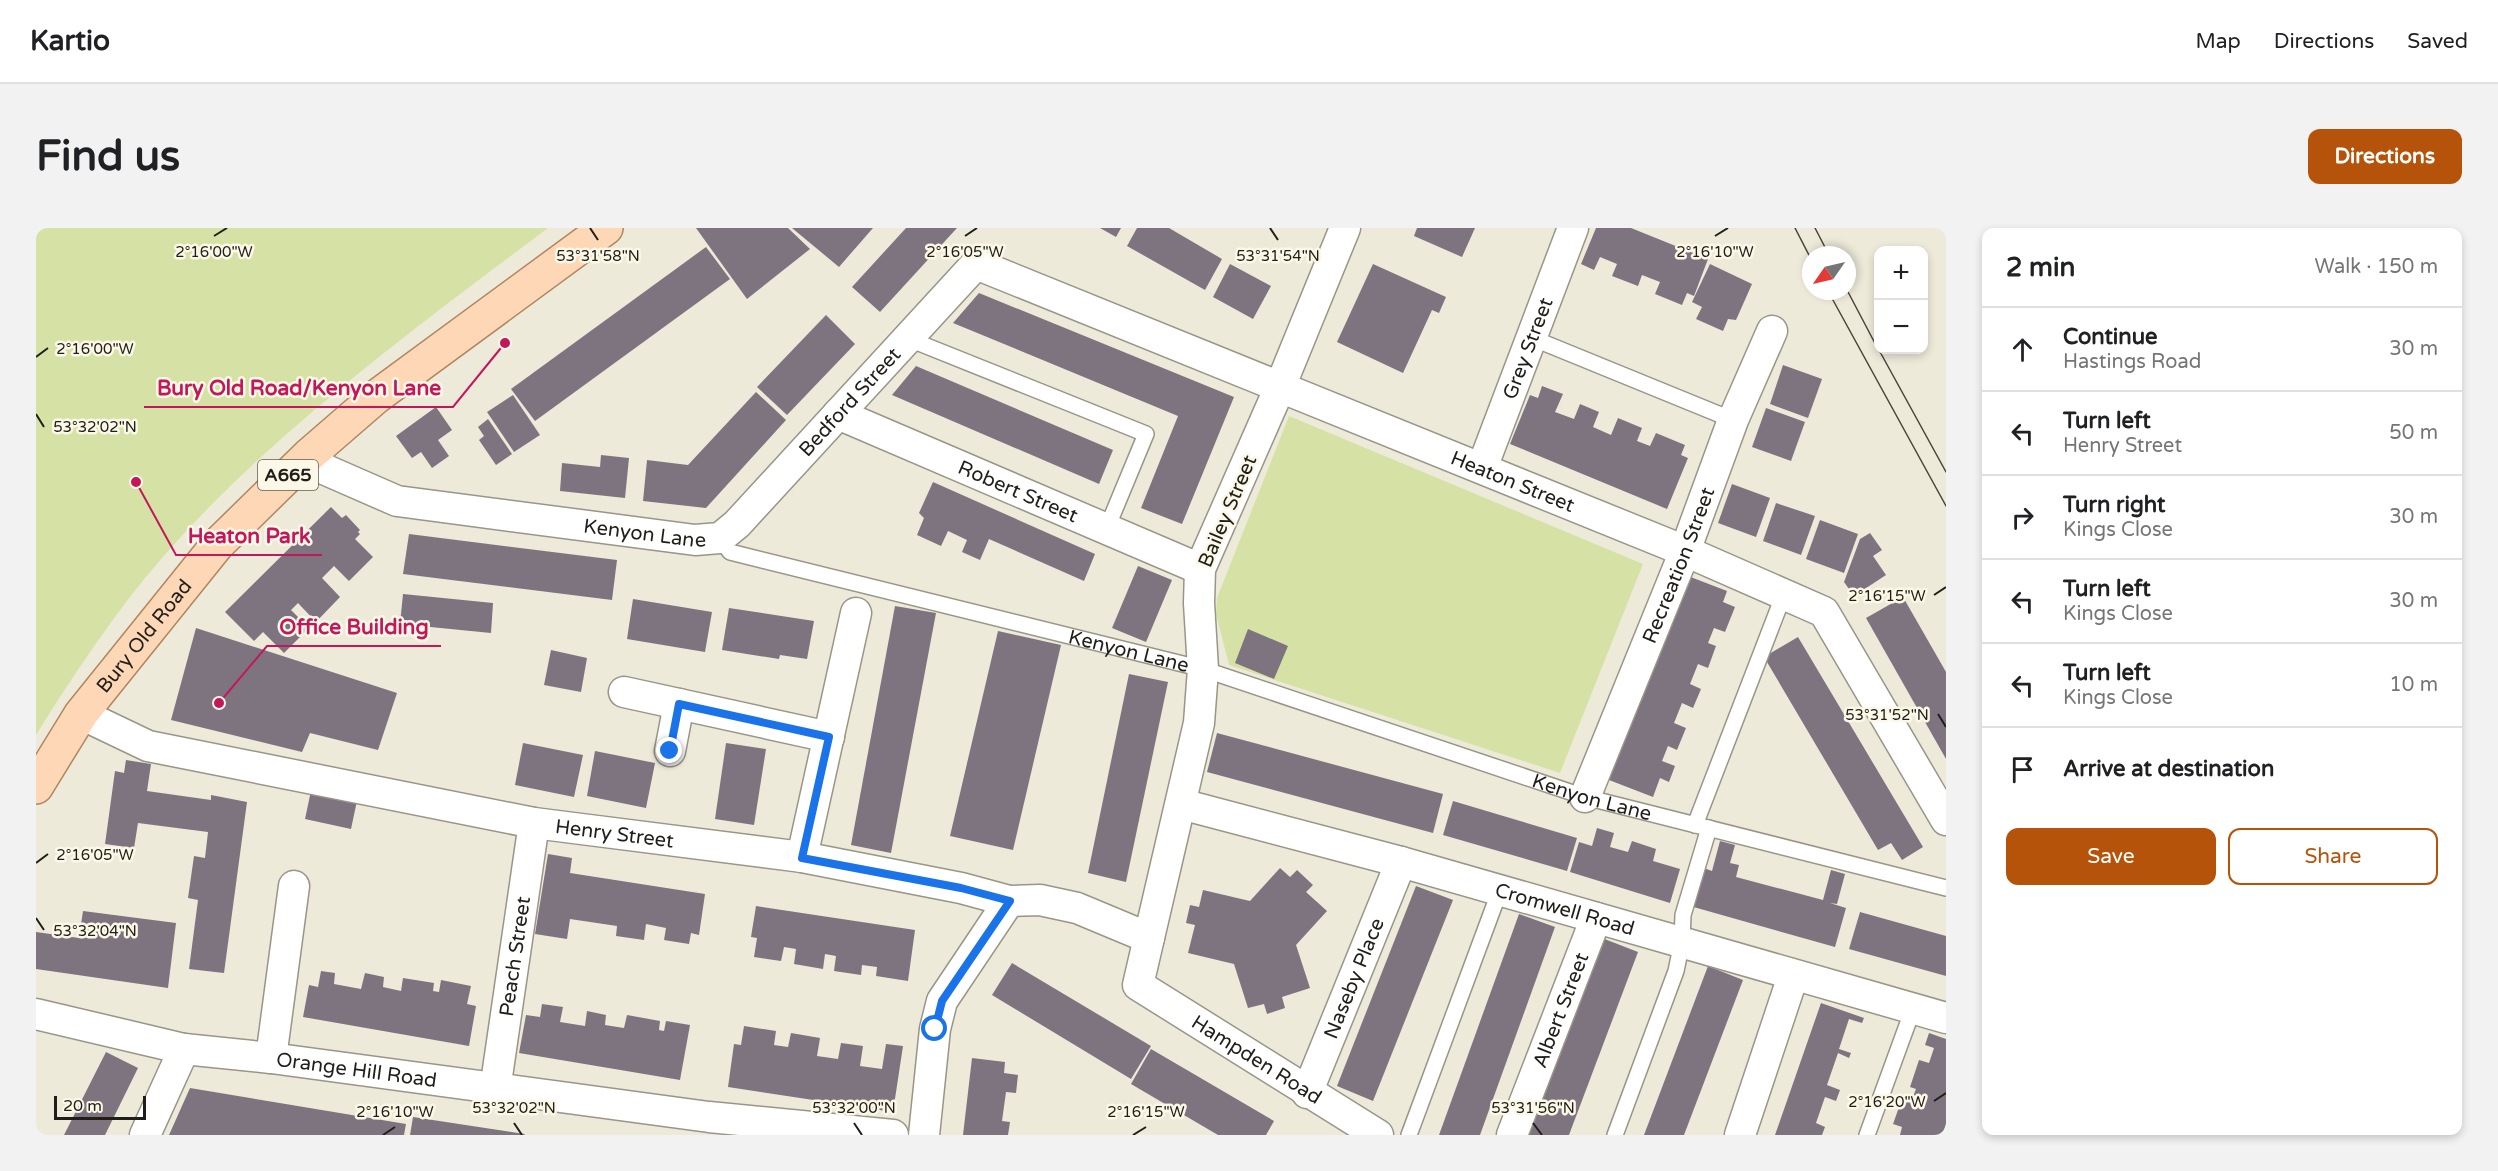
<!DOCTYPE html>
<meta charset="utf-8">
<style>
body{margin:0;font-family:"Varela Round",sans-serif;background:#f2f2f2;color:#202124}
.controls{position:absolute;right:18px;top:18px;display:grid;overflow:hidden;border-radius:12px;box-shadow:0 3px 9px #0003}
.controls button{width:54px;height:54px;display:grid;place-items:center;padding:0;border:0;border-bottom:2px solid #e0e0e0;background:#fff;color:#202124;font:30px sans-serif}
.compass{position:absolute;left:1766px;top:18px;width:54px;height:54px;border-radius:50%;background:#fff;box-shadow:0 3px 9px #0003;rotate:236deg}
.scale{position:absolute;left:18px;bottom:15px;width:92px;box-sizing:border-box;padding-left:6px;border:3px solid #201e19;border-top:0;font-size:16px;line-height:21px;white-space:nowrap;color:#201e19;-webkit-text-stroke:4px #fbf8e7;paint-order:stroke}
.stop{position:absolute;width:18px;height:18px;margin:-14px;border:4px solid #1a73e8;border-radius:50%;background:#fff}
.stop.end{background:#1a73e8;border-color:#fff;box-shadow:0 2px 6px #0008}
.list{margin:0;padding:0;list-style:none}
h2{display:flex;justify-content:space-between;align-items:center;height:78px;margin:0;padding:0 24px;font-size:26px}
h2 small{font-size:20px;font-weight:400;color:#757577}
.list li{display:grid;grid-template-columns:39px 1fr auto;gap:18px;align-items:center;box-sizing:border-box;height:84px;padding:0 24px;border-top:2px solid #e0e0e0}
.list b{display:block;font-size:22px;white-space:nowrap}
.list p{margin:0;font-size:20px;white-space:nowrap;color:#757577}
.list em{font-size:20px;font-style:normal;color:#757577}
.actions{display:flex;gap:12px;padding:18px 24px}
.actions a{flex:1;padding:14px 0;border:2px solid #b45309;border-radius:12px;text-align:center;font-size:21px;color:#b45309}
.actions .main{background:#b45309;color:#fff}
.icon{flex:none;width:33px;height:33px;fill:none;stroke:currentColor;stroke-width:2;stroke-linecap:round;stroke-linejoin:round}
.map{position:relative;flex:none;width:1910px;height:907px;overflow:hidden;border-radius:12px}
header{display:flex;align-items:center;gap:36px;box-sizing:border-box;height:84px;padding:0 30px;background:#fff;border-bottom:2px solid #e0e0e0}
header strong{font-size:28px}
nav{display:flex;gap:33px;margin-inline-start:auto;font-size:21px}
.intro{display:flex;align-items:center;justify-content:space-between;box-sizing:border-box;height:144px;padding:0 36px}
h1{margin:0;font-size:42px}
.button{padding:15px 27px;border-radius:12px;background:#b45309;color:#fff;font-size:21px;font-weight:700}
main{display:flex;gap:36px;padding:0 36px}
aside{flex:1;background:#fff;border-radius:12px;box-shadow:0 3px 9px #0003}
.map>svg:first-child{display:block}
.green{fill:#d6e2a5}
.building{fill:#7e7480}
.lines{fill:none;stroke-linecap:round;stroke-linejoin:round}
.service-casing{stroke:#999587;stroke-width:18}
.minor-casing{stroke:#999587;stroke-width:33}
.primary-casing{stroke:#b08560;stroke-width:36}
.service{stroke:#fff;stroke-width:15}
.minor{stroke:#fff;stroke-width:30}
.primary{stroke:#fed7b6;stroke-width:33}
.tram{stroke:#47453e;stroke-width:1.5}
.route{stroke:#1a73e8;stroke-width:8}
.ticks{fill:none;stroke:#201e19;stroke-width:2}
.labels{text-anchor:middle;stroke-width:5;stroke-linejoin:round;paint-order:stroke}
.shield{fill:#fbf8e7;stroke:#625f57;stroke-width:1.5}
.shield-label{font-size:18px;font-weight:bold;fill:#201e19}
.street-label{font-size:20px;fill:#201e19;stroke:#fbf8e7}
.ticks-label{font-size:15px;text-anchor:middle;fill:#201e19;stroke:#fbf8e7;stroke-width:5;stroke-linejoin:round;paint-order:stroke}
.leader{fill:none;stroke:#c2185b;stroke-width:2}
.callout-dot{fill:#c2185b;stroke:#fbf8e7;stroke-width:2}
.callout-label{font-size:21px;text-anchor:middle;font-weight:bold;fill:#c2185b;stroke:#fbf8e7;stroke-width:5;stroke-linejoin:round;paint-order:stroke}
</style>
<header>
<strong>Kartio</strong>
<nav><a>Map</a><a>Directions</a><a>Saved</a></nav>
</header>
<div class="intro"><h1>Find us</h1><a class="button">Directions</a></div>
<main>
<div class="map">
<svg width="1910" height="907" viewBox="0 0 1910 907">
<rect width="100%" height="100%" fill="#eeeada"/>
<!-- green -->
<g class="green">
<path d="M0 0H512C379 100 236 204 126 330 79 384 38 446 0 507Z"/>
<path d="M1253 188 1607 336 1524 545 1193 437 1180 386 1181 370Z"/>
</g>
<!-- building -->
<g class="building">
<path d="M660 0H752L774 21 711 71Z"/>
<path d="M756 0H837L803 39Z"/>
<path d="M870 0H921L844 84 816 59Z"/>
<path d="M1064 0H1085L1080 9Z"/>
<path d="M1101 0H1133L1186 31 1169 62 1091 18Z"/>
<path d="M1381 0H1439L1426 29 1378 8Z"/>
<path d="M1560 0H1595L1672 31 1658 68 1651 65 1646 77 1619 66 1624 54 1606 47 1602 58 1576 48 1581 36 1564 29 1558 42 1545 36Z"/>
<path d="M670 19 694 51 499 193 475 161Z"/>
<path d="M1194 36 1235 58 1217 91 1177 69Z"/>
<path d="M1337 36 1410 69 1403 85 1396 82 1367 145 1301 114Z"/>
<path d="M1674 36 1716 56 1700 92 1692 91 1687 103 1660 91 1666 79 1656 74Z"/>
<path d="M943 65 1198 169 1146 296 1105 280 1142 188 917 95Z"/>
<path d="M790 87 819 116 751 187 721 159Z"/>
<path d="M1747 137 1786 151 1772 190 1734 176Z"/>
<path d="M880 138 1077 222 1063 256 856 167Z"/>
<path d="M1506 158 1527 166 1519 184 1538 191 1544 176 1563 184 1557 199 1575 207 1582 190 1606 200 1601 213 1614 218 1620 205 1649 217 1645 227 1652 230 1631 281 1474 216 1494 167 1502 170Z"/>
<path d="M720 164 750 192 670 280 607 273 611 232 652 237Z"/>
<path d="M477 167 504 207 478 224 451 184Z"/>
<path d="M400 179 416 202 402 212 413 228 396 240 385 224 376 230 360 208Z"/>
<path d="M1730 180 1769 194 1755 233 1716 219Z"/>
<path d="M452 191 476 226 460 237 443 212 448 208 442 199Z"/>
<path d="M565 227 593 230 589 270 524 263 526 235 564 239Z"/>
<path d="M897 254 1059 326 1048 353 953 311 944 332 926 324 931 312 912 303 905 318 881 307 888 290 883 285Z"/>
<path d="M1696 256 1734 270 1720 309 1682 295Z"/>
<path d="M1740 275 1779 288 1765 327 1727 313Z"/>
<path d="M295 279 306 290 310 287 324 302 322 304 324 306 319 311 337 329 313 353 298 338 286 350 304 369 280 394 262 375 255 382 273 400 248 425 227 404 218 413 189 384Z"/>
<path d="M1784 292 1822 306 1808 345 1770 331Z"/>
<path d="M1834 305 1846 322 1837 328 1850 347 1818 368 1808 354 1824 311Z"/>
<path d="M373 306 581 332 576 372 367 346Z"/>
<path d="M1102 338 1136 352 1110 414 1076 400Z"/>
<path d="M1652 348 1691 363 1687 374 1699 379 1689 404 1678 400 1672 415 1680 418 1672 440 1662 436 1654 456 1665 461 1657 480 1646 475 1638 495 1650 500 1641 522 1632 518 1626 533 1639 538 1633 554 1624 550 1617 569 1573 552Z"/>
<path d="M367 366 457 375 455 405 364 396Z"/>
<path d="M1867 369 1910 444V531L1830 390Z"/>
<path d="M597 371 676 384 669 424 591 411Z"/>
<path d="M859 378 900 385 855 625 815 617Z"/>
<path d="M693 380 778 393 771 431 744 427 743 431 686 422Z"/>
<path d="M160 400 361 465 342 522 274 505 266 524 135 492Z"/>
<path d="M1212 401 1252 418 1238 451 1199 435Z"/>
<path d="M962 403 1025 417 977 622 914 608Z"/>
<path d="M1762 409 1887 619 1866 632 1855 615 1842 622 1728 429Z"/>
<path d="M515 422 551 430 545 464 508 457Z"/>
<path d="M1093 446 1132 454 1090 654 1052 645Z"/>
<path d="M1181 505 1407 566 1397 605 1171 544Z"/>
<path d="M487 515 547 527 538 569 479 557Z"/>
<path d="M690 515 730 521 718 597 679 591Z"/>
<path d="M559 523 619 535 610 580 551 568Z"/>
<path d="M90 532 115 536 111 563 175 572V567L211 574 188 745 153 741 162 672 152 670 158 628 169 630 172 604 102 595 98 620 69 616 79 543 88 545Z"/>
<path d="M276 558 322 568 315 601 269 591Z"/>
<path d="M1417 573 1541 610 1531 643 1407 607Z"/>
<path d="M1561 600 1578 605 1574 619 1592 624 1596 613 1620 621 1617 633 1644 641 1634 675 1534 644 1543 614 1556 618Z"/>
<path d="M1684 613 1699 617 1694 635 1703 637 1700 649 1787 672 1795 642 1809 646 1801 676 1794 675 1810 680 1799 719 1654 678 1665 639 1676 643Z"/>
<path d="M512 626 536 630 534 645 669 666 663 707 655 705 653 716 628 712 630 700 610 696 608 712 580 708 581 698 534 691 531 711 499 706Z"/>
<path d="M1244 640 1254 649 1261 642 1277 657 1270 664 1291 683 1260 717 1274 760 1246 769 1249 780 1231 786 1228 776 1212 780 1198 736 1152 725 1159 697 1150 695 1154 677 1163 679 1167 662 1214 673Z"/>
<path d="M1380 658 1417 672 1337 873 1301 858Z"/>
<path d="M720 678 879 702 872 753 840 748 841 739 826 737 825 747 798 743 800 728 789 726 787 741 758 736 760 721 748 719 745 733 718 729 721 710 715 709Z"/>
<path d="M47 683 140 695 132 760 0 741V704L43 710Z"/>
<path d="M1824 684 1910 708V748L1813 721Z"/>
<path d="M1483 686 1519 699 1444 907H1403Z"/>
<path d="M1566 710 1602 724 1533 907H1491Z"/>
<path d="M976 735 1115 818 1095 851 956 767Z"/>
<path d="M1672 738 1707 752 1648 907H1608Z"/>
<path d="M285 743 299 745 298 756 325 761 329 745 348 749 347 759 365 763 367 750 398 755 397 763 403 764 405 752 435 758 431 776 440 778 433 818 267 789 273 757 282 759Z"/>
<path d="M1785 775 1828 790 1826 795 1813 791 1803 821 1815 825 1813 830 1802 825 1791 857 1804 862 1800 873 1789 869 1780 895 1789 899 1786 907H1739Z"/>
<path d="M506 776 527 779 524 794 549 798 551 783 570 787 569 797 588 800 591 787 624 793 623 802 628 803 630 793 654 797 644 852 483 825 490 787 504 789Z"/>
<path d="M708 798 740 803 738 817 752 819 755 805 784 810 781 828 802 831 805 815 827 818 824 838 846 841 850 816 867 818 857 884 692 859 698 816 705 817Z"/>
<path d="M1893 805 1910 811V896L1906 907H1864L1866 899 1857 896 1867 868 1876 871 1880 861 1874 859 1883 832 1893 835 1898 820 1889 817Z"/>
<path d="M1115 821 1238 893 1230 907H1182L1095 856Z"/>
<path d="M70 824 102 840 69 907H28Z"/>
<path d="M936 830 969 834 968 845 982 847 980 865 970 864 966 893 974 894 972 907H927Z"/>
<path d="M154 860 370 896 368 907H133Z"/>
<path d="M377 889 489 906 488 907H374Z"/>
</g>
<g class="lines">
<defs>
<g id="service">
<path d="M1496 110 1697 192"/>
<path d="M873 111 1110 206 1071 300"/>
<path id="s1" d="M684 310 694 324 1167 441 1549 569 1910 660"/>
<path d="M1659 597 1748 366"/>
<path d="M1373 907 1464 662"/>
<path d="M1579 907 1640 743 1646 714 1647 687 1673 600"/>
<path d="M1831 907 1877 781"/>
</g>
<g id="minor">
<path id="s2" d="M1309 0 1244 159 1164 341 1163 375 1167 441 1163 495 1102 757 1342 907"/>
<path id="s3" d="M802 186 1164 341"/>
<path id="s4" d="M273 227 290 242 361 273 659 312 684 310 701 296 940 36 1649 323 1788 384 1910 592"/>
<path id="s5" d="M1446 240 1537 0"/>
<path d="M588 464 793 509"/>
<path id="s6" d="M45 486 112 518 498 595 766 629 925 660 973 673 1004 672 1041 680 1113 710"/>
<path d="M634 523 643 476"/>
<path id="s7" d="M1549 569 1649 323 1697 192 1736 103"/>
<path id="s8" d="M1145 576 1365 634 1910 790"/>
<path d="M766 629 820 385"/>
<path id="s9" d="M0 786 148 821 235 830 673 889 857 907"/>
<path d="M235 830 258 658"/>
<path id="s10" d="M459 862 498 595"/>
<path id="s11" d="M1271 865 1365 634"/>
<path d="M109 907 148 821"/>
<path d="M888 907 899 801 906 773 973 673"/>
<path id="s12" d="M1476 907 1560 690"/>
<path d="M1704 907 1757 748"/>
</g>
<g id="primary">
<path id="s13" d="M0 559 45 486 181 317 273 227 340 169 570 0"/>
</g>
</defs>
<!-- service casing -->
<use href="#service" class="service-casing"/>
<!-- minor casing -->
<use href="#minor" class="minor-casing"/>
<!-- primary casing -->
<use href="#primary" class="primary-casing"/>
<!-- service -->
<use href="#service" class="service"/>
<!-- minor -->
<use href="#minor" class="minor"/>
<!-- primary -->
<use href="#primary" class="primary"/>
<!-- tram -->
<g class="tram">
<path d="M1759 0 1775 31"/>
<path d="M1779 0 1793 27"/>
<path d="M1811 62 1842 121"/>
<path d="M1792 63 1910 278"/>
<path d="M1843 122 1910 244"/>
</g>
</g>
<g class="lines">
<!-- route -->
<path class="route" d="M634 523 643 476 793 509 766 630 925 660 974 673 906 773 899 801"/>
</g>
<!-- ticks -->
<path class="ticks" d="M554 0 562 12M1234 0 1242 12M178 8 191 0M929 8 941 0M1679 8 1692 0M0 129 12 120M0 186 8 199M1898 367 1910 359M1902 486 1910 499M0 635 12 626M0 690 8 702M1898 873 1910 865M478 895 486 907M818 895 826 907M1497 895 1506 907M347 907 359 899M1097 907 1110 899"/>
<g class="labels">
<!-- shield labels -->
<rect class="shield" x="222" y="232" width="60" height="30" rx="4.5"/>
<g class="shield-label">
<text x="252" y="253">A665</text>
</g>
<!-- street labels -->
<g class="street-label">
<text dy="7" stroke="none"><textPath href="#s5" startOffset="128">Grey Street</textPath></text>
<text dy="7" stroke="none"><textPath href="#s4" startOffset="614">Bedford Street</textPath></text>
<text dy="7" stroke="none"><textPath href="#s4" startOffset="1380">Heaton Street</textPath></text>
<text dy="7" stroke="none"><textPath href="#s3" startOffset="196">Robert Street</textPath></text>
<text transform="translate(1191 283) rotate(-67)" y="7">Bailey Street</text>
<text dy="7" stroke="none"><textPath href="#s4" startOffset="350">Kenyon Lane</textPath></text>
<text dy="7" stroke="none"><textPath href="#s7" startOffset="250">Recreation Street</textPath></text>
<text dy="7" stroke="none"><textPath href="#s13" startOffset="186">Bury Old Road</textPath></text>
<text dy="7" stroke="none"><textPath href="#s1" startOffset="428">Kenyon Lane</textPath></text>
<text dy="7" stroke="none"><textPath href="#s1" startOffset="914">Kenyon Lane</textPath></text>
<text dy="7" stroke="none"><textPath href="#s6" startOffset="549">Henry Street</textPath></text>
<text dy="7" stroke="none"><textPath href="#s8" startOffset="398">Cromwell Road</textPath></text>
<text dy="7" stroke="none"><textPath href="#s10" startOffset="135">Peach Street</textPath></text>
<text dy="7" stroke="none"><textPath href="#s11" startOffset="124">Naseby Place</textPath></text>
<text dy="7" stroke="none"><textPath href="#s12" startOffset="134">Albert Street</textPath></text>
<text dy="7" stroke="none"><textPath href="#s2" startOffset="934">Hampden Road</textPath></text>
<text dy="7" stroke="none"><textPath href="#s9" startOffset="326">Orange Hill Road</textPath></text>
</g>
</g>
<g class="ticks-label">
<text x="178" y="29">2°16'00"W</text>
<text x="929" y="29">2°16'05"W</text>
<text x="1679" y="29">2°16'10"W</text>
<text x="562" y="33">53°31'58"N</text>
<text x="1242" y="33">53°31'54"N</text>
<text x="59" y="126">2°16'00"W</text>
<text x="59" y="204">53°32'02"N</text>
<text x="1851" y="373">2°16'15"W</text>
<text x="1851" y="492">53°31'52"N</text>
<text x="59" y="632">2°16'05"W</text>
<text x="59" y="708">53°32'04"N</text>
<text x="1851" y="879">2°16'20"W</text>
<text x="478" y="885">53°32'02"N</text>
<text x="818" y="885">53°32'00"N</text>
<text x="1497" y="885">53°31'56"N</text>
<text x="359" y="889">2°16'10"W</text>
<text x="1110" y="889">2°16'15"W</text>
</g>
<!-- callouts -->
<path class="leader" d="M469 115L417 179H108M100 254L140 327H286M183 475L231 418H405"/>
<g class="callout-dot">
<circle cx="469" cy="115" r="6"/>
<circle cx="100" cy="254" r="6"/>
<circle cx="183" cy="475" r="6"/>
</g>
<g class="callout-label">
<text x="263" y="167">Bury Old Road/Kenyon Lane</text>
<text x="213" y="315">Heaton Park</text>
<text x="318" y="406">Office Building</text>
</g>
</svg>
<div class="controls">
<button>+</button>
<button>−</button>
</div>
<svg class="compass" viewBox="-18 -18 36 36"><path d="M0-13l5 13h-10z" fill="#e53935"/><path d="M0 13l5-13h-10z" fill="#757577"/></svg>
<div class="scale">20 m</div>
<div class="stop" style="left:899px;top:801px"></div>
<div class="stop end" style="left:634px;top:523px"></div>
</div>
<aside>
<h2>2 min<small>Walk · 150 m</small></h2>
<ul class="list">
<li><svg class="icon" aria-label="ahead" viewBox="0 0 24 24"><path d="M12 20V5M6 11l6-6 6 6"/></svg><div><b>Continue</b><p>Hastings Road</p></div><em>30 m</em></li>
<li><svg class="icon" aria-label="left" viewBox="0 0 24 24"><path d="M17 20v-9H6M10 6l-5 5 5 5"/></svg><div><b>Turn left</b><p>Henry Street</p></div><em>50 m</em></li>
<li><svg class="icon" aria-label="right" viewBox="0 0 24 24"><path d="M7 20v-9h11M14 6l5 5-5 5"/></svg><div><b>Turn right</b><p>Kings Close</p></div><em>30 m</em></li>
<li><svg class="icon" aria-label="left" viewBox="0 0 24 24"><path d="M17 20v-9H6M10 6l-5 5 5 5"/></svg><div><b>Turn left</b><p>Kings Close</p></div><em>30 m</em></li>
<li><svg class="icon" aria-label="left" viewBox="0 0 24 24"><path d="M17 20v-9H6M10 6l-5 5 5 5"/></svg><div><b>Turn left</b><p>Kings Close</p></div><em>10 m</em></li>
<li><svg class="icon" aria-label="arrive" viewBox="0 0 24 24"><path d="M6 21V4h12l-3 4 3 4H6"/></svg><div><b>Arrive at destination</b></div></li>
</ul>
<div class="actions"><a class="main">Save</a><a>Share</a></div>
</aside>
</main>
